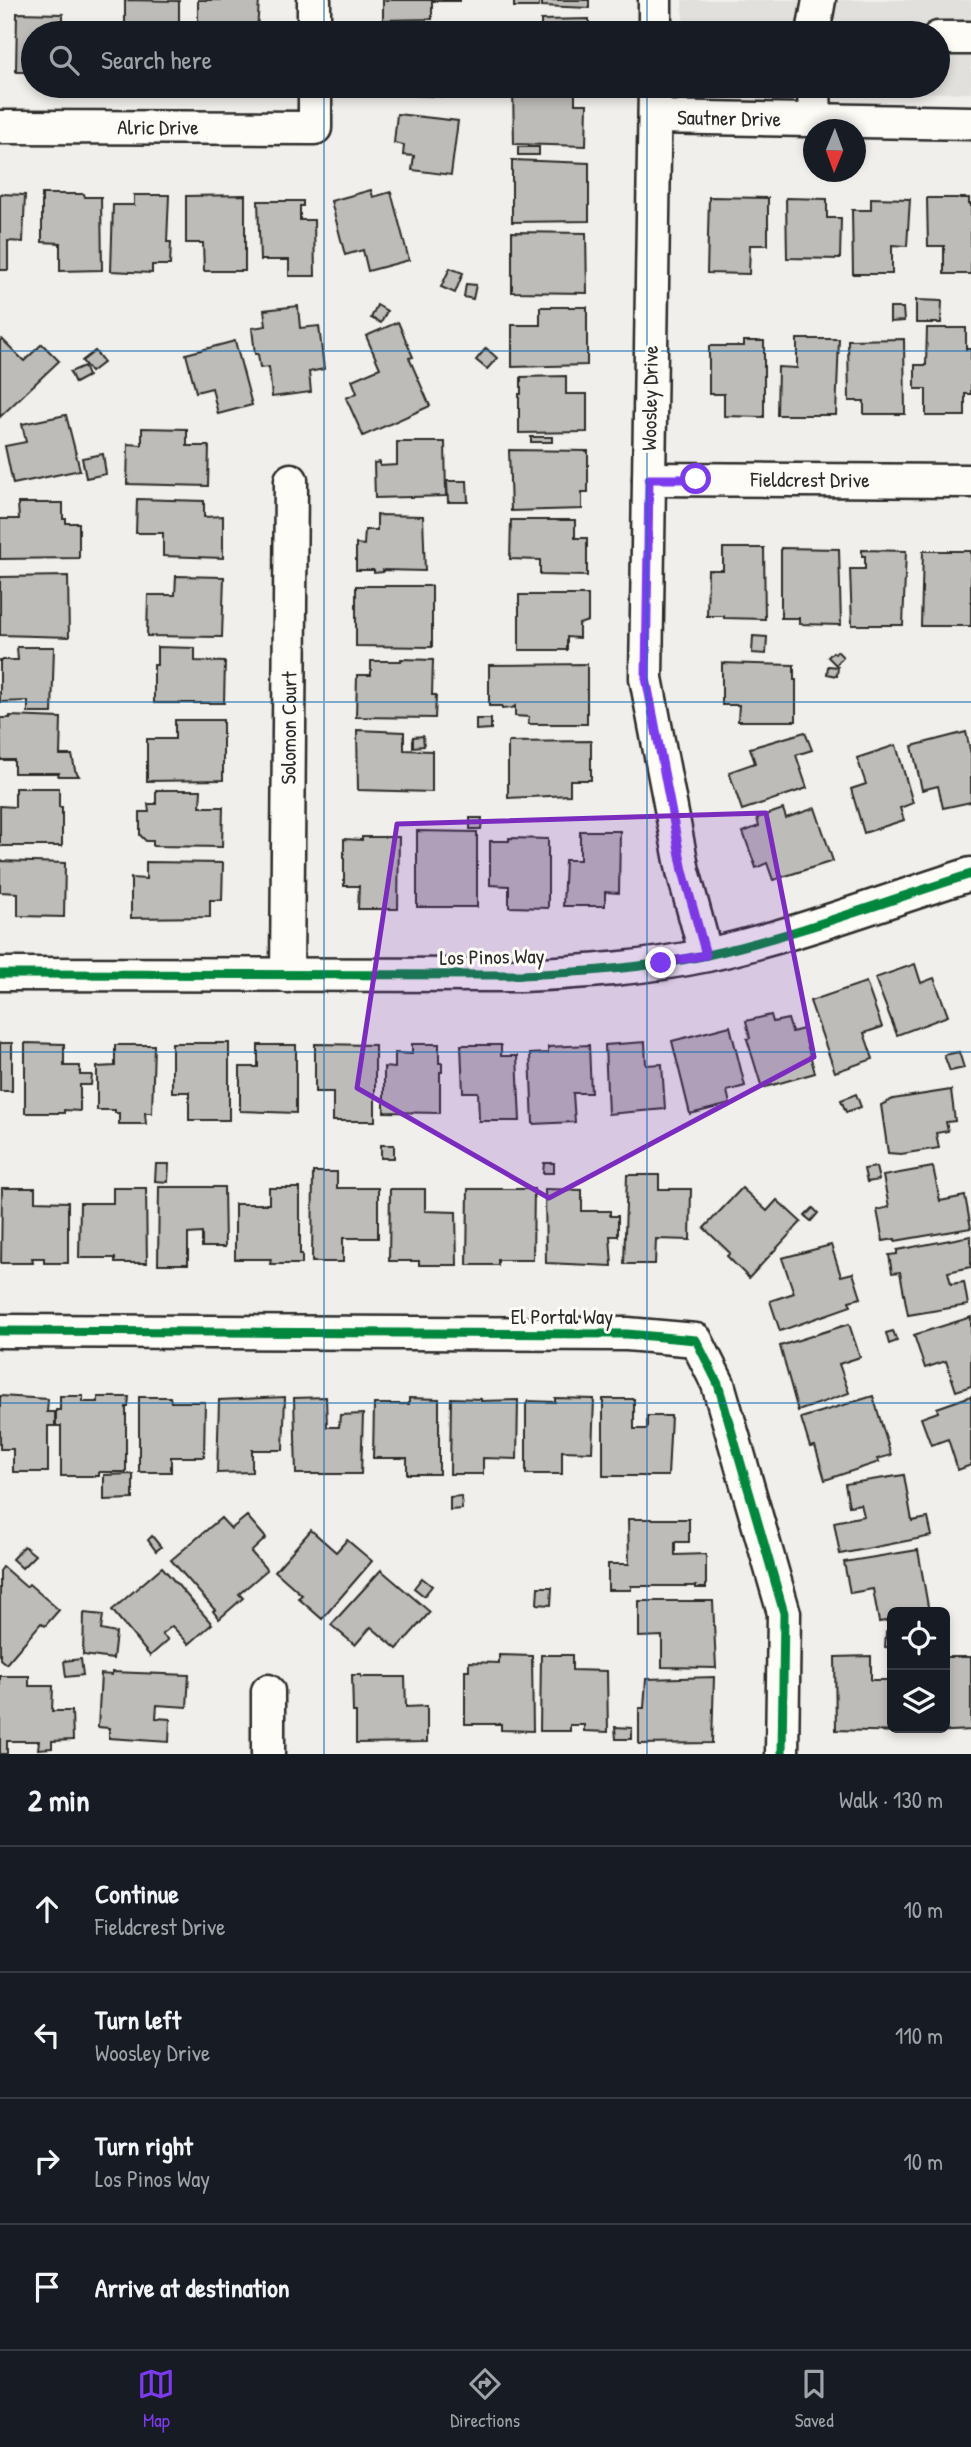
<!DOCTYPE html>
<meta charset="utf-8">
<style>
body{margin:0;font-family:"Patrick Hand",sans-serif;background:#242831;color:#f1f3f6}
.controls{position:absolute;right:21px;bottom:21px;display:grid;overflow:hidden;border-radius:10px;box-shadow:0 4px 10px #0003}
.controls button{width:63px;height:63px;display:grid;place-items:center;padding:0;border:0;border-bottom:2px solid #363941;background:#171b24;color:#f1f3f6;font:35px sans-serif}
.compass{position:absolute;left:803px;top:119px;width:63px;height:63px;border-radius:50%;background:#171b24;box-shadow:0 4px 10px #0003;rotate:181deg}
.stop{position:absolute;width:21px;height:21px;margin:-16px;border:5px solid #7c3aed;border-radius:50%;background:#fff}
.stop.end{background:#7c3aed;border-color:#fff;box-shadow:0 2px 7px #0008}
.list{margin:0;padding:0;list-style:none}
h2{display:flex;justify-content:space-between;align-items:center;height:91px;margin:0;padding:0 28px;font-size:30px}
h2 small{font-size:23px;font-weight:400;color:#9ea1a6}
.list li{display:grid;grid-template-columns:46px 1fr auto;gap:21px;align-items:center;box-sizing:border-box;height:126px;padding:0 28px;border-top:2px solid #363941}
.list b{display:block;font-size:26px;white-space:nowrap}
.list p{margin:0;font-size:23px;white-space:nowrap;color:#9ea1a6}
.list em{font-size:23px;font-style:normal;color:#9ea1a6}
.icon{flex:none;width:38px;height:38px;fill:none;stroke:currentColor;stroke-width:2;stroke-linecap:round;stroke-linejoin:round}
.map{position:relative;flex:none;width:971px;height:1754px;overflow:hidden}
.search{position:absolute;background:#171b24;box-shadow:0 4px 10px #0003;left:21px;right:21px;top:21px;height:77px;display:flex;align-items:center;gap:18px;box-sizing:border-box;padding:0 24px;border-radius:38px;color:#9ea1a6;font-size:26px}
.sheet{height:595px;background:#171b24}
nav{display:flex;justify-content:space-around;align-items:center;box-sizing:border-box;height:98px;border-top:2px solid #363941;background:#171b24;font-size:19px;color:#9ea1a6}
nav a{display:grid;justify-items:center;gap:4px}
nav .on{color:#7c3aed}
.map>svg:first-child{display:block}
.built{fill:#e1e0dc}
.building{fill:#bdbcb8;stroke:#2b2b2b;stroke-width:2}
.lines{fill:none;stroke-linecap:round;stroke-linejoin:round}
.minor-casing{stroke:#2b2b2b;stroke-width:37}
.minor{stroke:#fdfcf7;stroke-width:32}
.cycleway-casing{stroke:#fdfcf7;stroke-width:13}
.cycleway{stroke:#00873e;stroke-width:9}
.route{stroke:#7c3aed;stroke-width:9}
.marked{fill:#7b2cbf;fill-opacity:0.2;stroke:#7b2cbf;stroke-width:5;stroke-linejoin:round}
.grid{fill:none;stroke:#1f6fb2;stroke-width:2;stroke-opacity:0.55}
.labels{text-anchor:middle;stroke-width:6;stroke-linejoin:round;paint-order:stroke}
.street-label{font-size:21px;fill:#2b2b2b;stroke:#fdfcf7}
</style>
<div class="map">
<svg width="971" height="1754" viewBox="0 0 971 1754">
<rect width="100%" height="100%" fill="#f0efeb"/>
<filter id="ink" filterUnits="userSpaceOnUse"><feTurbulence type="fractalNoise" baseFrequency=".0143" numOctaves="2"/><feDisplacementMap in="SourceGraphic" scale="14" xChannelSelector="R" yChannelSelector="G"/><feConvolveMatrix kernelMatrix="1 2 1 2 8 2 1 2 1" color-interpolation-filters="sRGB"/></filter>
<g filter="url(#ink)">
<!-- built -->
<path class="built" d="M682 0H971V93L687 91 686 86H938V33H684Z"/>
<!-- building -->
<g class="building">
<path d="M125 0 179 1V29H191V33H125Z"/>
<path d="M198 0H259L257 33H198Z"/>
<path d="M383 0H460V1H432V19L383 20Z"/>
<rect x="514" y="0" width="25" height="7"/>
<path d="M542 0H589V8L542 6Z"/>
<path d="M17 13 63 14V30H93V33H33V72H16Z"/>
<path d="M589 19V33H541V20Z"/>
<path d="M389 86H459L458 97 389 94Z"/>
<path d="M513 88 575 90V104H587L586 146 514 144Z"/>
<path d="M397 114 458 121 451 175 412 170 414 156 403 155 404 145 394 143Z"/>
<rect x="518" y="147" width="21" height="8"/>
<path d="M512 160 589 163V221L512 222Z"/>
<path d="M371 190 373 197 391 192 409 260 368 271 363 250 345 255 331 201Z"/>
<path d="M0 194 25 195 23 242 8 241V270H0Z"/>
<path d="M42 194H84L85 197H101L102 270 60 271V243L42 242Z"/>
<path d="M134 195H169L167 242H171L170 265H152V273L111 271 113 205H134Z"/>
<path d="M245 195V271H204L203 243H186V196Z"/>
<path d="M709 197 768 198V245H750L749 274 707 273Z"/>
<path d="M786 198 827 199V218H841L840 259 787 258Z"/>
<path d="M871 198 910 199 907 246 892 245V274H853L852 210H871Z"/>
<path d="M927 198H969V204H971V274H944V246H928Z"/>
<path d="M258 201H303V206H300V220H314L315 276H289V260H260Z"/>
<path d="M512 232 586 233 587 293 512 292Z"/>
<path d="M450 268 463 273 455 293 441 287Z"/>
<path d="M466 284 476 285 473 299 464 297Z"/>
<path d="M916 300 942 301 941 323H916Z"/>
<path d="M377 305 387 311 381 323 371 318Z"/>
<path d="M298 306 300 328 319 326 324 369 309 372 311 392 272 397 269 367 260 368 258 354H255L252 328 266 326 264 310Z"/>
<path d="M540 307H587V365L512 367V325H540Z"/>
<path d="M890 308H903L904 321 890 322Z"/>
<path d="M398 322 413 357 409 358 430 406 363 436 346 398 357 393 352 380 380 368 366 336Z"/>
<path d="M927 328H966V349H971V394H965V416H926V389H915V365H926Z"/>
<path d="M2 339 24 361 42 344 59 361 0 417V340Z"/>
<path d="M797 339H839L836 415H777L778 367 797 368Z"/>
<path d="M904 339 905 414H864V401H849L848 340Z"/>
<path d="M235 341 252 405 218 414 212 388 196 392 186 354Z"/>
<path d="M744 341H764V417L724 416V394H709V346H744Z"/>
<path d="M486 348 497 358 487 369 476 360Z"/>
<path d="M95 351 104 362 91 372 82 361Z"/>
<path d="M84 366 88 376 75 383 70 372Z"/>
<path d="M566 376V394H587V432L519 433V394H521V377Z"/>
<path d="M66 415 80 470 13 484 5 446 26 442 22 424Z"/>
<path d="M142 428 187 429V446H209L208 486 127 484 128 444 142 445Z"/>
<rect x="531" y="437" width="21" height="5"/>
<path d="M397 442H445L446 496 375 498 374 463 380 462V466L397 465Z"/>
<path d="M509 450 588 451V492H582V509L511 511Z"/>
<path d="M103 454 106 474 86 478 82 458Z"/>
<path d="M447 481H467L468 502H448Z"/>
<path d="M137 499 204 501V517L223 516V558L163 556V533H136Z"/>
<path d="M18 503H63V519H66V523H79V558L0 559V519H19Z"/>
<path d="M377 515 423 516 425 571 383 570V572L374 573V570H356V544L364 545 365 530H377Z"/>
<path d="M511 520H575V538H587V576L540 575V560L510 559Z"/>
<path d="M723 548H764L765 619 724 618V616H707L708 570H723Z"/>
<path d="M781 548 839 549 841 625 799 624V618H781Z"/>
<path d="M862 550 906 551 903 625H852L850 569H865V556H862Z"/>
<path d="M923 551H971V626H921Z"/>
<path d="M68 576 69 637 0 635V577Z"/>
<path d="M176 576 224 577 222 637 147 636 148 595H175Z"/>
<path d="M356 586H432V647L356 646Z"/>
<path d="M519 595H588V621L579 624V638L567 637V650H519Z"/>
<path d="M753 636 767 637 766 654 752 653Z"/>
<path d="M17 647H54L52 713H28V701L0 702V660H18Z"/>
<path d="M157 647 195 648V661L225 662 224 703H154V665H157Z"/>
<path d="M837 651 843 657 836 665 828 657 833 652 835 654Z"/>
<path d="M401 659 433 660 432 695H436L435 718 356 717 357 675H371V661H401Z"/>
<path d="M722 663 794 665V680H796V721H738L739 705H722Z"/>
<path d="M587 664V724H528L529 717 515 716V706L512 708 502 709V706H489V665Z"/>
<path d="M828 666 838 667 837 676 827 674Z"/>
<path d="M10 716 61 718 60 755H72L75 770 79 776H58L59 773H14V760H1L0 718H10Z"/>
<path d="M476 719H491V729L476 730Z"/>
<path d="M175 720H223V780L147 781V739H175Z"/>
<path d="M357 730 404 732V750L432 751V792L358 790Z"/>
<path d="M805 732 812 750 796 755 807 788 742 810 729 772 755 763 750 748Z"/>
<path d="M966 732 971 754V802L943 808 938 786 922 790 912 746Z"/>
<path d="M423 736 424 746 413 747V737Z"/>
<path d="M591 741V780H570V795L508 798V742Z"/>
<path d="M896 745 913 803 900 808 904 820 864 833 851 789 866 784 857 758Z"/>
<path d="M15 788H59V807H62V846H0V806L15 807Z"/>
<path d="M156 790H201L200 807H223L222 847 153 846V841H146L140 835V812H149L148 804H156Z"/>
<path d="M815 808 833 861 773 880 767 863 756 868 743 832 759 826 757 818 783 809 786 818Z"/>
<path d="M470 818H482L481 829H470Z"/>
<path d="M417 831 477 832V907H417Z"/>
<path d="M580 831H620L619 893 605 892V906H563L565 860H580Z"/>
<path d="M362 837H399L398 909H358L359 886H344V839L362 840Z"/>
<path d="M509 838 548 839V908L509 907V886L490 885V841H509Z"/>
<path d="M0 861 65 863 64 917 18 916V893L0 892Z"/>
<path d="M146 862 223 863 222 900H210V917L131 918V878L146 879Z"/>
<path d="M915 964 921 983 934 978 948 1016 897 1035 875 978Z"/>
<path d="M866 982 882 1027 864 1033 873 1059 835 1072 810 1001Z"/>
<path d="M771 1015 773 1022 788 1019 792 1032 803 1029 815 1073 762 1088 747 1039 750 1038 746 1021Z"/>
<path d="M730 1026 745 1086 727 1091 730 1104 690 1114 672 1041Z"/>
<path d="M645 1042 646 1065 662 1064 665 1109 608 1114 605 1045Z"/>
<rect x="0" y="1043" width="12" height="48"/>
<path d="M25 1043 64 1044V1066H80V1075H92L91 1085H80V1111L64 1110V1113H25Z"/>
<path d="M172 1043H229V1120H189V1092H172Z"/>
<path d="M315 1044 375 1045V1121H333V1092H315Z"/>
<path d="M412 1044H439V1063H442V1072H440V1113L384 1112V1067L395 1068V1053L412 1054Z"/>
<path d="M115 1045H154L152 1113H145L146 1124H119V1113H115V1110H97V1067L115 1066Z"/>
<path d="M258 1045H296V1113L240 1111V1067H258Z"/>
<path d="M461 1045H501V1056H517L520 1121H479L478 1092H463Z"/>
<path d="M589 1045 591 1093H573L575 1122 533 1124 530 1054 548 1053V1047Z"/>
<path d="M959 1052 964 1068 950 1071 944 1055Z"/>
<path d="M951 1090 955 1121 946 1122 948 1131 936 1133 939 1148 901 1154 888 1153 881 1105 893 1099Z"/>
<path d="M856 1094 861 1107 846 1112 841 1100Z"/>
<rect x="381" y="1145" width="13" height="13"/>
<path d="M544 1163H554V1173H543Z"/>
<path d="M156 1164H169L168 1182 155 1181Z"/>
<path d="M876 1167 879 1180 867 1182 864 1169Z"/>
<path d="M933 1167 940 1201 965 1196 971 1228 895 1241V1239L883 1241 877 1210 889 1207 883 1176Z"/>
<path d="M313 1172H337V1188H378V1238H343V1262H312Z"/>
<path d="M627 1175H659V1189H691L690 1240 656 1239 655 1264H624Z"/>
<path d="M159 1187H224L225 1247H202V1233L188 1234V1264H158Z"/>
<path d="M2 1188H35V1201L68 1202V1263H44V1258H32L33 1263H1Z"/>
<path d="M113 1188H146L147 1263H115V1258H79L80 1203H113Z"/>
<path d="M269 1188H300V1254H302V1264H270L271 1259H235V1204H269Z"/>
<path d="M742 1188 767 1211 777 1200 801 1222 749 1278 727 1256 730 1253 704 1228Z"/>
<path d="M390 1189H425V1211L456 1212 457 1265H419V1261H389Z"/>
<path d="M468 1189H534L533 1260H498V1265H467Z"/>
<path d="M545 1189 582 1190V1211H610V1216H618V1236H610L612 1266 546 1263Z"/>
<path d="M813 1208 818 1213 811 1221 805 1216Z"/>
<path d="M971 1236V1267L948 1272 951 1284 964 1282 968 1305 908 1315 900 1272 892 1273 889 1255 897 1254V1250Z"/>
<path d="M831 1245 841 1276 853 1273 861 1298 849 1301 851 1306 780 1331 770 1301 794 1293 782 1258Z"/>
<path d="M971 1317V1386L956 1391 946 1361 925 1368 914 1335Z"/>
<path d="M849 1324 860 1357 839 1364 849 1393 798 1411 780 1346Z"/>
<path d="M893 1331 897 1341 889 1344 886 1333Z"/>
<path d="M0 1396 48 1399 47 1412H55V1426H48V1472H13V1449H0Z"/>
<path d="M60 1396H83V1402H98V1397H129L128 1407H126V1472H99V1476H61V1426H56V1410H60Z"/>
<path d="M873 1396 891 1455 877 1459 879 1462 825 1480 815 1446 810 1447 801 1418Z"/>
<path d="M971 1396V1465L958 1470 948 1439 931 1445 921 1418 938 1412 937 1408Z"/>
<path d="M139 1397H170L171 1402H205L204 1457H171V1472H139Z"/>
<path d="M285 1397 283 1450H252V1472L217 1473 219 1400Z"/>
<path d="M326 1397 327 1427H339L340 1415 363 1414 361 1474H296L294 1398Z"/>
<path d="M409 1398 439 1399V1474H407V1458H373L374 1404H409Z"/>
<path d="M451 1398 481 1399V1401L518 1400 517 1459 483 1458V1474H450Z"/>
<path d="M555 1398 594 1399 592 1452 562 1451V1474H526V1405L528 1401 555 1402Z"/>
<path d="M603 1399H634V1429H647V1416H671L668 1476H603Z"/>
<path d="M133 1474V1499L104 1500V1475Z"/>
<path d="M904 1475 912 1521 928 1518 932 1536 840 1554 834 1522 864 1516 861 1504 849 1506 845 1484Z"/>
<path d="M461 1496 462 1509 450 1510V1497Z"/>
<path d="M247 1516 266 1538 251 1552 267 1570 239 1594 243 1598 219 1619 213 1611 215 1610 171 1560 221 1518 231 1529Z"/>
<path d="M628 1519H689V1542H675V1555L706 1554V1588H696V1586H631V1590H608V1564H629Z"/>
<path d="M311 1530 336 1552 347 1540 372 1561 322 1619 298 1598 302 1595 275 1571Z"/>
<path d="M152 1536 161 1547 156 1551 148 1540Z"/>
<path d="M24 1546 35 1555 22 1568 12 1559Z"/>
<path d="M918 1550 929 1612H892V1620L879 1622 873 1589 850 1593 844 1562Z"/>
<path d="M3 1567 26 1587 29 1584 59 1610 45 1626 41 1623 6 1664 0 1659V1571Z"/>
<path d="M162 1567 212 1624 189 1644 172 1626 162 1634 168 1640 150 1656 112 1610Z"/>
<path d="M381 1570 430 1612 397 1649 371 1627 355 1645 331 1625Z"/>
<path d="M422 1578 432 1586 424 1596 414 1588Z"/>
<path d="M538 1587H552L551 1605 537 1604Z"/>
<path d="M639 1601H713L716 1668 662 1667V1636L639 1637Z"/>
<path d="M84 1613 103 1615 101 1630 116 1633 113 1659 83 1655Z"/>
<path d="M886 1632H892V1648L885 1647Z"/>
<path d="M499 1655 532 1656 533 1731 501 1730V1724H465V1670H469V1662L499 1663Z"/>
<path d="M541 1655H572V1670L607 1671 608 1732 584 1731V1725H570V1731H540Z"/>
<path d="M871 1656V1680H892V1728H902V1732L836 1730 835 1657Z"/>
<path d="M945 1657H971V1730L910 1733V1728H945Z"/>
<path d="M81 1659 83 1675 66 1677 64 1661Z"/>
<path d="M112 1672 189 1675 187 1707 157 1705 156 1718 170 1719 169 1742 109 1738V1728L98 1727 101 1674 112 1675Z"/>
<path d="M352 1675H361V1677H405L406 1707 427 1706V1742L356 1743V1712H353Z"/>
<path d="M0 1676H29V1686H53L52 1711H72L73 1740 52 1741V1748L38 1749 39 1741H7V1754H0Z"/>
<path d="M714 1677 712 1743 639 1744V1708H644L646 1679Z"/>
<path d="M615 1727 632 1728V1739H616Z"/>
</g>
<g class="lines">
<defs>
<g id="minor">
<path d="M314 0V33"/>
<path d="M655 33V0"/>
<path d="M813 33 819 0"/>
<path d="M938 38H971"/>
<path d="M655 86 646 678 683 871 706 955"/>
<path d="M814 86 815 121"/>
<path id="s1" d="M655 117 971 123"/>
<path id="s2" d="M0 127 315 128V86"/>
<path id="s3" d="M649 479 971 481"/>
<path d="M0 974 522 975C584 972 646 968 707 955 796 935 883 902 971 874"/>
<path id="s4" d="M287 976 291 480"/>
<path d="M0 1331 627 1334 696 1340 718 1384 784 1613 782 1754"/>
<path d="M268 1691V1754"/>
</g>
</defs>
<!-- minor casing -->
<use href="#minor" class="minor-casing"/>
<!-- minor -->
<use href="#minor" class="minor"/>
<defs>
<g id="cycleway">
<path d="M0 974 522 975C584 972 646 968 707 955 796 935 883 902 971 874"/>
<path d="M0 1331 627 1334 696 1340 718 1384 784 1613 782 1754"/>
</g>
</defs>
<!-- cycleway casing -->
<use href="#cycleway" class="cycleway-casing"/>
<!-- cycleway -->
<use href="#cycleway" class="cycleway"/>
</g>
</g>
<g class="lines" filter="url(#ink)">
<!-- route -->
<path class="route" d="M661 963 706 955 683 871 646 678 649 479H696"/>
</g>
<!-- marked area -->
<path class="marked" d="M766 813 814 1057 549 1198 357 1088 397 824Z"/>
<!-- grid -->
<path class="grid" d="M324 0V33M647 0V33M324 86V1754M647 86V1754M0 351H971M0 702H971M0 1052H971M0 1403H971"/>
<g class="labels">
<!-- street labels -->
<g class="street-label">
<text dy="7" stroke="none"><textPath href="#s1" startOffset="74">Sautner Drive</textPath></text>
<text dy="7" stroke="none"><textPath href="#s2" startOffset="158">Alric Drive</textPath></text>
<text transform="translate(650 398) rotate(-89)" y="7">Woosley Drive</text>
<text dy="7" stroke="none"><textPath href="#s3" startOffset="161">Fieldcrest Drive</textPath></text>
<text dy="7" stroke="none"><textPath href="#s4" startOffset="248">Solomon Court</textPath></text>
<text transform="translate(492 957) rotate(-1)" y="7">Los Pinos Way</text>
<text x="562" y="1324">El Portal Way</text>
</g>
</g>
</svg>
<div class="controls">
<button><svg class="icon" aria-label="locate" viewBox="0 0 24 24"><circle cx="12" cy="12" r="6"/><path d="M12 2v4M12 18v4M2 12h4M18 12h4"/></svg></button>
<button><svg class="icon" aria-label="layers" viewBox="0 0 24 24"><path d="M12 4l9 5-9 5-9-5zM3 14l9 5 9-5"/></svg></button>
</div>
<svg class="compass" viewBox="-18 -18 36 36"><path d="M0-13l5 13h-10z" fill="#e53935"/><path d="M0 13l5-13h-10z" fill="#9ea1a6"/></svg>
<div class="stop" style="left:696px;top:479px"></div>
<div class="stop end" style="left:661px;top:963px"></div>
<div class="search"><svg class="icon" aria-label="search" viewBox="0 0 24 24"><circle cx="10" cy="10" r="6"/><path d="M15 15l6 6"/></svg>Search here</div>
</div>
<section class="sheet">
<h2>2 min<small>Walk · 130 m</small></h2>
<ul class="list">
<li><svg class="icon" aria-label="ahead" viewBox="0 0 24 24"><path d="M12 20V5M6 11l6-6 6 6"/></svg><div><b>Continue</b><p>Fieldcrest Drive</p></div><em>10 m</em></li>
<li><svg class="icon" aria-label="left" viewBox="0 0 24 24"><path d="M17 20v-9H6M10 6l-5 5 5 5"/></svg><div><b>Turn left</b><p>Woosley Drive</p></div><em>110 m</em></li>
<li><svg class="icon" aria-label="right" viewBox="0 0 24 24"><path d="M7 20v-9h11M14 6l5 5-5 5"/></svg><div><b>Turn right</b><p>Los Pinos Way</p></div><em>10 m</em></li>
<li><svg class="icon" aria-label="arrive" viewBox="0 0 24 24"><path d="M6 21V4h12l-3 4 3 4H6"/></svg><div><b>Arrive at destination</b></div></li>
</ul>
</section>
<nav>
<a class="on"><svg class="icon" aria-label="map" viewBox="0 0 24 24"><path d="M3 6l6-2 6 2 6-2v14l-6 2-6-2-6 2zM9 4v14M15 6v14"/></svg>Map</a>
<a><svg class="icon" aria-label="directions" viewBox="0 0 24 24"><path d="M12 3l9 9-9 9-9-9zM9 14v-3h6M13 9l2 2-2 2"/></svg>Directions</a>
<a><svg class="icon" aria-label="saved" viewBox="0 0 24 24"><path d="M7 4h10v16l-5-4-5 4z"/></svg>Saved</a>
</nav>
